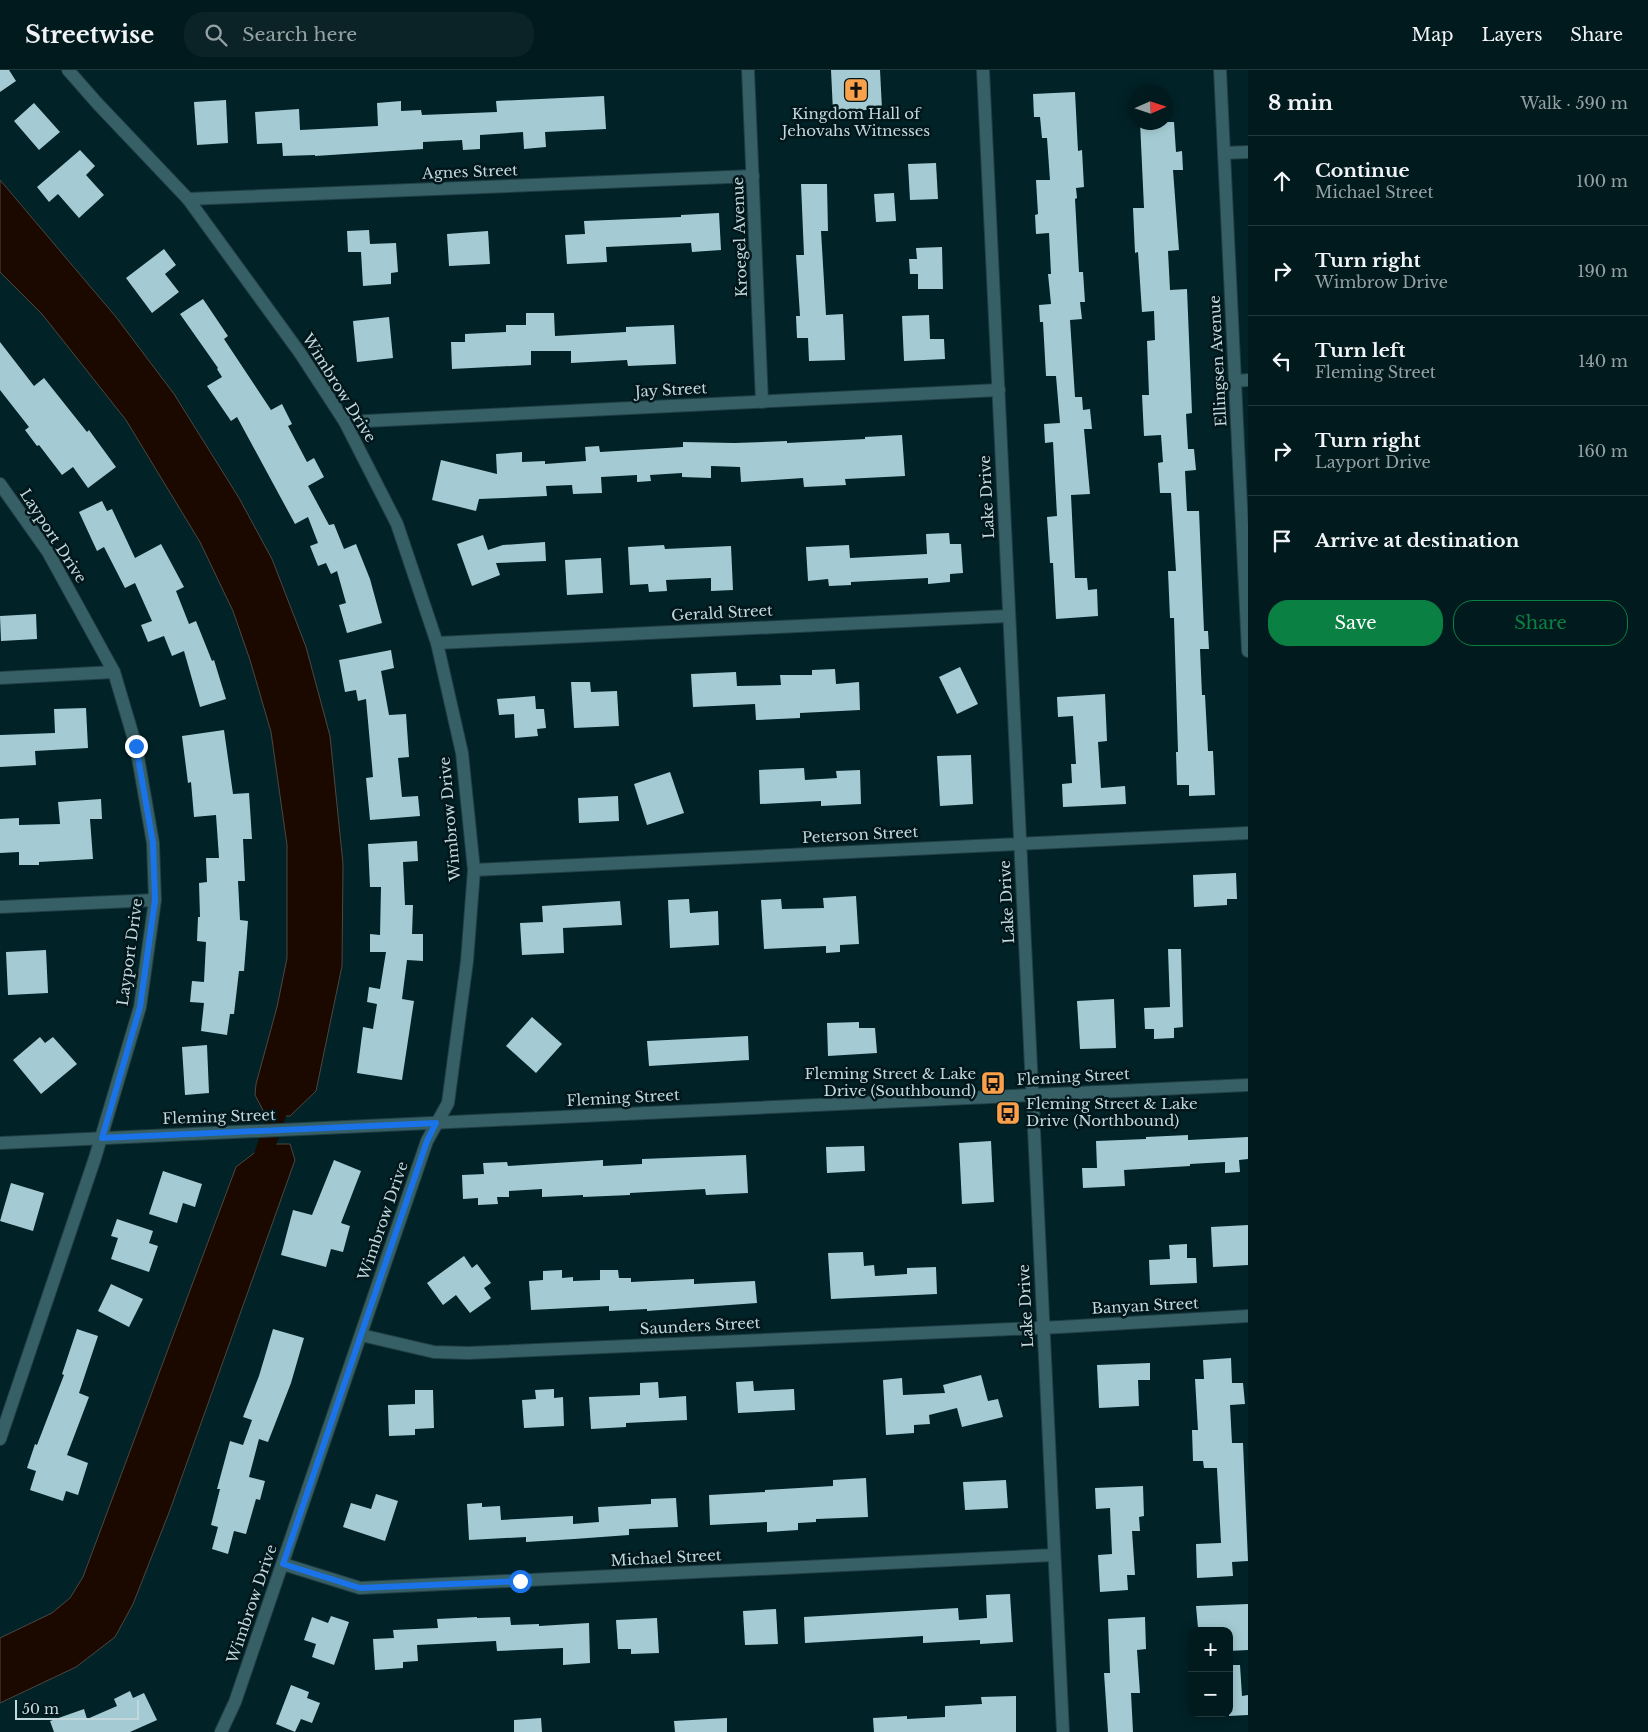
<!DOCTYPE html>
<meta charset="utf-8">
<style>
body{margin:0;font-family:"Libre Baskerville",serif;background:#0b2326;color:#f1f3f6}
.controls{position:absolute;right:15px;bottom:15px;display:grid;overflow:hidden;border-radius:10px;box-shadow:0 2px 12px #0003}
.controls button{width:45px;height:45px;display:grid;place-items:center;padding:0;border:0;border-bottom:1px solid #23383b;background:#011a1d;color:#f1f3f6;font:25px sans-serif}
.compass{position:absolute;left:1128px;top:15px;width:45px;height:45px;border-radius:50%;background:#011a1d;box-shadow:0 2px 12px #0003;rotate:87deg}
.scale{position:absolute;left:15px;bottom:12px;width:124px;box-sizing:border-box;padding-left:5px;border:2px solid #c2d8dc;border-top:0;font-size:14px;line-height:18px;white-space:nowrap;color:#c2d8dc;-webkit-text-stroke:4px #02171b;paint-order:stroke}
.stop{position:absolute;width:15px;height:15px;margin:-11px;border:4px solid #1a73e8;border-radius:50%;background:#fff}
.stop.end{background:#1a73e8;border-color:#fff;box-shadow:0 1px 5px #0008}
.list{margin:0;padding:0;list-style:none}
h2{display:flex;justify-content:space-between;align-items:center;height:65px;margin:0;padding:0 20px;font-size:21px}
h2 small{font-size:16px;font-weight:400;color:#96a1a4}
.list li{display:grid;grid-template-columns:32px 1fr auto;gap:15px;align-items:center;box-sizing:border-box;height:90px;padding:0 20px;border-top:1px solid #23383b}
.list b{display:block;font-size:19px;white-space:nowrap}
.list p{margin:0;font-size:16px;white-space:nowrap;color:#96a1a4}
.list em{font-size:16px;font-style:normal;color:#96a1a4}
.actions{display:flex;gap:10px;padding:15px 20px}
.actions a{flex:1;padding:11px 0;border:1px solid #0b8043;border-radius:20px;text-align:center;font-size:18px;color:#0b8043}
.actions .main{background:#0b8043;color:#fff}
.icon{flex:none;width:28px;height:28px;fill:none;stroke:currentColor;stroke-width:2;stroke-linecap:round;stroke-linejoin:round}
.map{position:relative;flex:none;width:1248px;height:1662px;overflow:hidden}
header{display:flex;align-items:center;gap:30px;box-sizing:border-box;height:70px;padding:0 25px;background:#011a1d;border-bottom:1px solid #23383b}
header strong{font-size:24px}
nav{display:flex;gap:28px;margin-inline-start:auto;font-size:18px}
.search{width:350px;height:45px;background:#0b2326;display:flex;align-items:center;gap:12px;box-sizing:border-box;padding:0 18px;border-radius:20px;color:#96a1a4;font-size:19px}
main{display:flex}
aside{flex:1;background:#011a1d}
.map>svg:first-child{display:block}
.water{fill:#1b0900;stroke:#4d4742}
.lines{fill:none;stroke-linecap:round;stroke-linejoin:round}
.canal{stroke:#1b0900;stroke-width:18}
.building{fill:#a4cbd3}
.minor-casing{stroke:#203f44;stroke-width:14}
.minor{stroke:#375f66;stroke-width:12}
.route{stroke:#1a73e8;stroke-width:6}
.labels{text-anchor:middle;stroke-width:5;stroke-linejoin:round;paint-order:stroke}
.poi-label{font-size:15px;fill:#c2d8dc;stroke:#02171b}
.street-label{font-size:15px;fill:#c2d8dc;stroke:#02171b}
</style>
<header>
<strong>Streetwise</strong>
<div class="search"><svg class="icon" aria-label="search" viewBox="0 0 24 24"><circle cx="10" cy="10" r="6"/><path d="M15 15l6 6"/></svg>Search here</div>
<nav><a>Map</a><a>Layers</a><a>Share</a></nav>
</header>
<main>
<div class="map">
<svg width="1248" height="1662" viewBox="0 0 1248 1662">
<rect width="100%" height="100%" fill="#012227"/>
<!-- water -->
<g class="water">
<path d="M0 110 116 247 174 324 239 428 272 489 306 577 330 666 343 794 342 896 316 1021 290 1046H266L255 1025 256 1014 277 937 287 888V775L271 662 250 590 233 541 200 472 126 350 42 244 0 202Z"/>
<path d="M266 1074H290L295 1090 170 1440 133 1534 115 1567 76 1597 0 1633V1568L52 1543 70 1528 83 1507 236 1097Z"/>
</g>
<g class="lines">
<!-- canal -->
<path class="canal" d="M259 1097 284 1024"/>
</g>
<!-- building -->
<g class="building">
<path d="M0 0H9L16 11 0 22Z"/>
<path d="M831 0H880L882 39 833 42Z"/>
<path d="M1075 22 1078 81 1082 80 1084 117 1076 118 1077 128 1075 129 1079 202H1083L1085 232H1080L1082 249 1070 250 1075 327H1082L1083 340 1090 339 1092 359H1084L1090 424 1071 425 1075 508H1087L1088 520 1097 519 1098 546 1056 549 1053 493H1050L1047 447 1057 446 1053 372 1045 373 1044 354 1060 353 1056 306H1046L1043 252H1040L1039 235 1051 234 1048 204H1051L1049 163 1036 164 1035 145 1038 144 1036 110H1050L1047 68H1042L1040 47H1034L1033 24Z"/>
<path d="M604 26 606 59 545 62 546 77 524 79 523 62 480 65V79L463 80 462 70 423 72V79L315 86V85L283 86 282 73 257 74 255 42 299 39 300 60 378 56 377 33 401 31V41L421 40 422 45 497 42 496 31Z"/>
<path d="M226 30 228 73 197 75 194 32Z"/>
<path d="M34 33 60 62 39 80 14 51Z"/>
<path d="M1140 52H1174L1176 82 1182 81 1183 100H1173L1179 180 1168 181 1170 220 1187 219 1192 343 1186 344 1188 379H1194L1196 400 1185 401 1187 441H1199L1204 561H1208L1209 579H1200L1202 625H1205L1208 681H1213L1215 725 1189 726V715H1177L1176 682H1178L1174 548H1170L1168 501H1176L1171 423H1160L1158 393 1163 392 1161 365 1144 366 1142 325H1149L1147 271 1155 270 1154 241 1142 242 1138 182 1135 183 1133 138H1144Z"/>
<path d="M80 80 95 96 86 105 104 125 79 148 58 124 49 132 37 117Z"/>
<path d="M936 93 938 129 910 130 908 94Z"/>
<path d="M801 114H827L828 161H821L826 245 843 244 845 290 809 291 808 268H797L796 246H800L796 185H804Z"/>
<path d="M894 123 896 151 876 152 874 124Z"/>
<path d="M719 143 721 180 692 182 691 173 606 177 607 192 567 194 565 165 585 164 584 151 681 147V145Z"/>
<path d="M369 160 370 174 396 173 398 202 391 203V214L363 216 361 182H348L347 161Z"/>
<path d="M488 161 490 194 449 196 447 164Z"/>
<path d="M942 177 943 219H918V204H910L909 189H917L916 178Z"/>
<path d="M164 179 176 195 165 204 179 222 152 243 126 208Z"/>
<path d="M203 229 228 266 224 269 271 340 282 334 292 354 288 356 307 392 314 388 324 407 308 416 329 455 334 454 344 479 356 474 370 509 382 553 347 563 339 535 346 533 337 501 331 504 326 493 318 496 310 476 318 473 308 447 295 454 237 347 231 351 207 316 222 307 217 299 218 298 180 244Z"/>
<path d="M526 243H554L555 266 626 262V257L674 255 676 294 628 296 627 290 571 293V281H531V295L452 299 451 272H465V264L506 262V255H526Z"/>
<path d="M929 245 930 269H944L945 289 904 291 902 246Z"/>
<path d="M389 247 393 288 357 292 353 251Z"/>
<path d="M0 272 34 316 44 308 87 362 89 360 116 397 88 418 73 397 62 405 39 375 37 376 25 360 29 357 0 320Z"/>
<path d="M902 365 905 406 845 409 846 415 804 417 803 408 741 412 740 397 711 396V408L682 407V403L650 405 651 411 637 412V405L601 407 602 423 573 424 572 415 546 416 547 426 479 429 476 441 432 430 441 390 497 404 496 384 522 382V392L545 391V394L586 391 585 377 599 376 600 382 683 377V372L735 373 787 371V373L865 369V367Z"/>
<path d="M102 431 107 441 112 439 135 488 161 474 184 517 176 521 189 554 196 551 212 591 214 590 226 629 200 637 184 581 172 586 164 566 148 572 141 555 152 551 135 513 125 518 104 477 97 481 79 442Z"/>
<path d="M949 463 950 474H961L963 503 950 504V512L928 514V508L851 512V515L829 516 828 509 808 511 806 477 849 475 850 488 927 484 926 464Z"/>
<path d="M483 465 488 480 503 475 545 472 546 491 496 493 500 505 472 516 457 474Z"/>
<path d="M664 475 665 479 731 476 733 520 711 521V508L666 510 667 521 649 522 648 514 630 515 628 477Z"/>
<path d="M601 488 603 523 567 525 565 490Z"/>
<path d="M36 544 37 569 1 571 0 546Z"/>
<path d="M391 580 394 598 381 601 389 645 406 644 409 687 398 688 402 727 418 726 420 746 370 750 366 708 373 707 366 629 358 631 356 620 345 622 339 590Z"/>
<path d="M960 597 978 634 957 644 939 607Z"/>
<path d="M835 599 836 614 859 612 860 640 800 643V648L756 650 755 634 693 637 691 604 736 602 737 616 781 615 780 605H812V600Z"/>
<path d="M571 612H590L591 622 617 621 619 656 574 658Z"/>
<path d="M1105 624 1107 671 1098 672 1101 718 1125 716 1126 734 1063 737 1062 714 1072 713 1071 694H1076L1073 646 1058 647 1057 627Z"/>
<path d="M535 626 536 639H544L546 658 537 659 538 666 515 668 514 644 499 645 497 629Z"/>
<path d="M86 638 88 678 35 681 36 695 0 697V665L55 663 54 639Z"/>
<path d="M224 660 233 724 249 723 252 769H243L245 811H238L240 850 248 851 244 901H239L234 944H230L227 965 201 961 204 933 190 932 192 911 204 912 206 872 197 871 198 847H200L199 813 207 812 206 788H219L216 745 194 747 191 712 188 713 182 666Z"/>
<path d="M971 685 973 734 940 736 937 686Z"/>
<path d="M804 698 805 710 837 708 836 701 860 700 861 734 821 736V731L760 734 759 700Z"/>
<path d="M670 702 684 743 647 755 634 714Z"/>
<path d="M618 726 619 751 579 753 578 728Z"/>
<path d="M101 729 102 749H90L93 789 39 792V795H19V782L0 783V749L19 748V755L60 754 58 732Z"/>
<path d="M417 771 418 791 403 792 405 835H413L412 864H423V891L407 890 402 929 414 931 402 1010 357 1003 363 957 373 959 377 934 367 932 369 917 380 919 386 882H370V864L380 865 381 817H370L368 774Z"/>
<path d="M1236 803 1237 829H1227V835L1194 837 1193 805Z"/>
<path d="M856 826 859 874 840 875V882L826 883V876L764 879 761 830 781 829 782 839 824 838 823 828Z"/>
<path d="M689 829 690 843 718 841 719 875 670 878 668 830Z"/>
<path d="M620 831 622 855 563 858 564 883 522 885 520 853 543 852 542 836Z"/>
<path d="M1168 879H1181L1183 957 1174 958V968L1154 969V959H1145L1144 938 1170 937Z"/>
<path d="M46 880 48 923 8 925 6 882Z"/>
<path d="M1114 929 1116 978 1080 979 1077 931Z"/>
<path d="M532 947 562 974 536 1003 506 976Z"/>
<path d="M859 952V958H875L877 983 828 986 827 953Z"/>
<path d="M748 966 749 990 649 996 647 971Z"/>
<path d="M40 967 45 973 53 967 77 994 41 1024 13 990Z"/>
<path d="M207 975 209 1023 185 1025 182 977Z"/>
<path d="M1188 1065V1070L1248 1067V1089L1239 1090 1240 1102 1225 1103V1092L1190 1094V1096L1124 1100 1125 1116 1083 1118 1082 1098H1097L1096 1071 1146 1069V1067Z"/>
<path d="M991 1071 994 1132 962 1134 959 1073Z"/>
<path d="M864 1076 865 1101 827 1103 826 1077Z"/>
<path d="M746 1085 748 1123 706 1125 705 1119 630 1123V1125L583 1127V1125L542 1127V1119L509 1121V1127H497L498 1134 478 1135V1128L463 1129 462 1105 484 1104 483 1093 507 1092 508 1096 603 1090V1096L642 1094V1089Z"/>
<path d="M334 1090 361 1101 341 1153 350 1156 343 1182 331 1179 326 1197 281 1185 293 1140 312 1145Z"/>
<path d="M163 1101 202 1114 195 1137 183 1133 177 1153 149 1144Z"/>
<path d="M11 1113 44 1123 33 1161 0 1151Z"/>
<path d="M117 1149 153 1161 149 1173 158 1176 149 1202 111 1189 118 1168 111 1166Z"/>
<path d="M1248 1155V1195L1213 1197 1211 1157Z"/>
<path d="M1187 1174V1188H1196L1197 1213 1150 1215 1149 1190 1170 1189 1169 1175Z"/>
<path d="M863 1182 864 1196 874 1195 875 1206 907 1204V1198L936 1197 937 1224 831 1229 828 1183Z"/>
<path d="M464 1186 472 1198 477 1194 491 1213 484 1218 491 1228 470 1243 456 1225 443 1235 427 1213Z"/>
<path d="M562 1200V1208L573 1207V1211L600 1210V1200H618L619 1208H631V1212L694 1209V1214L755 1211 757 1233 647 1241V1239L609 1241V1236L531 1240 529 1211 543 1210V1201Z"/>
<path d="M111 1214 143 1229 129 1257 98 1241Z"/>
<path d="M77 1259 98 1266 79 1323 89 1327 67 1385 88 1393 78 1425 66 1421 63 1431 30 1420 36 1401 27 1398 35 1374 37 1375 64 1305 62 1304Z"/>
<path d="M273 1259 304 1268 291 1313 268 1372 259 1369 249 1407 265 1411 260 1430 256 1429 246 1464 234 1461 228 1484 212 1479 218 1457 211 1455 220 1419H217L230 1371 243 1375 252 1350 243 1347 259 1306Z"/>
<path d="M1231 1288 1232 1313H1243L1245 1334 1230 1335 1232 1373H1243L1248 1491 1232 1492 1233 1506 1197 1508 1196 1474 1221 1473 1217 1398H1204L1203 1391H1193L1192 1360H1198L1195 1309H1204L1203 1290Z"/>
<path d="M1150 1293V1310H1138L1139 1336 1099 1338 1097 1295Z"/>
<path d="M981 1305 988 1331 998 1329 1003 1347 962 1357 957 1338 929 1345 930 1354 914 1355V1363L886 1365 883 1310 902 1308 903 1325 945 1323 943 1315Z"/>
<path d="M753 1311 754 1321 794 1319 795 1340 738 1343 736 1312Z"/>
<path d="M658 1312 659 1328 686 1326 687 1350 626 1353V1357L591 1359 589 1327 640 1325V1313Z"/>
<path d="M554 1319V1328L563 1327 564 1356 524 1358 522 1330 536 1329 535 1320Z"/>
<path d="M415 1320H433L434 1358 415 1359V1365L389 1366 388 1335 415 1334Z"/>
<path d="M866 1408 868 1447 816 1449V1452L798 1453V1460L767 1462V1452L710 1455 709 1425 765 1422V1420L833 1416V1410Z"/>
<path d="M1006 1410 1008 1438 965 1440 963 1412Z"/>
<path d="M1143 1416 1144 1446 1139 1447 1140 1461H1132L1135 1505H1127L1128 1520 1100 1522 1098 1485 1112 1484 1110 1438 1096 1439 1095 1418Z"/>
<path d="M376 1424 398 1431 385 1471 343 1457 351 1433 371 1439Z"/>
<path d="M676 1428 678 1457 629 1459V1465L574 1469 526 1472V1467L469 1470 467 1434 482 1433V1437L500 1436 501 1450 573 1446V1454L599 1452 598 1437 651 1434V1429Z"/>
<path d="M1010 1524 1013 1572 980 1574V1570L923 1573V1566L805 1573 804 1547 958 1538 959 1550 987 1548 986 1525Z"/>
<path d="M1248 1534V1580L1229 1581V1561H1211V1558H1198L1196 1536Z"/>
<path d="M776 1539 778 1574 745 1575 743 1541Z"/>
<path d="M331 1546 349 1552 334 1595 312 1587 316 1574 304 1570 312 1547 328 1553Z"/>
<path d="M477 1547V1548L510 1547 511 1555 539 1554V1556L589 1553 590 1593 563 1595V1578L497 1581 496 1571 417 1575 418 1591 403 1592V1598L375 1600 373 1569 394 1568 393 1560 438 1558 437 1549Z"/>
<path d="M1145 1547 1146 1579 1137 1580 1140 1623H1131L1133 1662H1108L1104 1603H1110L1108 1549Z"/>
<path d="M657 1548 659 1583 631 1584V1579H618L616 1550Z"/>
<path d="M1229 1595H1240L1242 1626 1248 1625V1645L1229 1646Z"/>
<path d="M291 1615 309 1622 307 1628 320 1633 312 1653 301 1649 295 1662 276 1654Z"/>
<path d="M130 1621 133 1628 144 1623 157 1650 130 1662H54L50 1651 84 1639 87 1649 117 1636 114 1629Z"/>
<path d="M1016 1626V1662H874L873 1648 907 1646V1649L945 1647V1636L982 1634 981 1627Z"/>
<path d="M541 1648 542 1662H514V1650Z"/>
<path d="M727 1648V1662H675L674 1651Z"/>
</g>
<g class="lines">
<defs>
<g id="minor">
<path d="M68 0 97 33 188 129 300 283 345 352 397 454 437 573 462 683 474 800 467 891 448 1033 427 1071 235 1632 221 1662"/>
<path d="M748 0 762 332"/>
<path d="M983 0 1063 1662"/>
<path d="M1220 0 1248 581"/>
<path d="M1224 83 1248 82"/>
<path d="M188 129 753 106"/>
<path d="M1235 311 1248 310"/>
<path d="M345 352 999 320"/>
<path d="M0 414 48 482 114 602 136 676 153 773 155 830 140 937 95 1088 0 1369"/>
<path d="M437 573 1009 546"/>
<path d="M0 608 114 602"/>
<path d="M474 800 1248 763"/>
<path d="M0 837 155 830"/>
<path d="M0 1073 1248 1015"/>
<path d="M361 1265 434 1282 468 1283 1060 1257 1248 1246"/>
<path d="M283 1494 360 1518 1054 1485"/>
</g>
</defs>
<!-- minor casing -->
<use href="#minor" class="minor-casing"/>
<!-- minor -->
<use href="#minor" class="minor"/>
</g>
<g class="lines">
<!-- route -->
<path class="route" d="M136 676 153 773 155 830 140 937 102 1068 436 1053 427 1071 283 1494 360 1518 520 1511"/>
</g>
<!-- icons -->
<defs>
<symbol id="church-square" viewBox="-11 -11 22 22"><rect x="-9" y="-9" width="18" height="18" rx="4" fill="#f8a14a" stroke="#02171b"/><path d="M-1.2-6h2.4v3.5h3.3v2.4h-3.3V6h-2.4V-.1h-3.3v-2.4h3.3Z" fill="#111"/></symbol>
<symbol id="bus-square" viewBox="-11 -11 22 22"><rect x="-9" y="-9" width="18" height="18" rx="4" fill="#f8a14a" stroke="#02171b"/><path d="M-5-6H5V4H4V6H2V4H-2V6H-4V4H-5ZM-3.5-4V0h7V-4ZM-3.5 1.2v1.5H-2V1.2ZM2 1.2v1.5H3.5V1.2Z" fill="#111"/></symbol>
</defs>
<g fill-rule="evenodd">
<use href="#church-square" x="842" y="6" width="28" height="28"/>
<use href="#bus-square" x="979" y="999" width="28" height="28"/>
<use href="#bus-square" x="994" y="1029" width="28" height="28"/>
</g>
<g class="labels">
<!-- poi labels -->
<g class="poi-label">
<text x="856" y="49">Kingdom Hall of<tspan x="856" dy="17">Jehovahs Witnesses</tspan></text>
<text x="976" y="1009" text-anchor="end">Fleming Street &amp; Lake<tspan x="976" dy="17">Drive (Southbound)</tspan></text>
<text x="1026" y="1039" text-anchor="start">Fleming Street &amp; Lake<tspan x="1026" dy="17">Drive (Northbound)</tspan></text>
</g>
<!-- street labels -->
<g class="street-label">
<text transform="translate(470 102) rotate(-2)" y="5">Agnes Street</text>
<text transform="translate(740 167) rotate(-92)" y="5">Kroegel Avenue</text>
<text transform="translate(1218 291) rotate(-93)" y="5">Ellingsen Avenue</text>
<text transform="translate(339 318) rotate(58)" y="5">Wimbrow Drive</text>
<text transform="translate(671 320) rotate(-3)" y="5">Jay Street</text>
<text transform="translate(987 427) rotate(-93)" y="5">Lake Drive</text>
<text transform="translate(53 466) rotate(57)" y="5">Layport Drive</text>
<text transform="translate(722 543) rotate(-3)" y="5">Gerald Street</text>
<text transform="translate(450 749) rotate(-95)" y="5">Wimbrow Drive</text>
<text transform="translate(860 765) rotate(-3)" y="5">Peterson Street</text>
<text transform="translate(1007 832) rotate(-93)" y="5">Lake Drive</text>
<text transform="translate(130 882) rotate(-82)" y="5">Layport Drive</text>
<text transform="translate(1073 1007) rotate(-3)" y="5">Fleming Street</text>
<text transform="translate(623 1028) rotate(-3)" y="5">Fleming Street</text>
<text transform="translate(219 1047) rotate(-2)" y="5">Fleming Street</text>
<text transform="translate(383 1151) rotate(-71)" y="5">Wimbrow Drive</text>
<text transform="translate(1026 1236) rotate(-93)" y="5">Lake Drive</text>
<text transform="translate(1145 1236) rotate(-3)" y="5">Banyan Street</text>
<text transform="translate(700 1256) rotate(-3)" y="5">Saunders Street</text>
<text transform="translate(666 1488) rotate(-3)" y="5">Michael Street</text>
<text transform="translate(252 1534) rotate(-71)" y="5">Wimbrow Drive</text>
</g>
</g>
</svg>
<div class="controls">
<button>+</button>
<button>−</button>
</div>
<svg class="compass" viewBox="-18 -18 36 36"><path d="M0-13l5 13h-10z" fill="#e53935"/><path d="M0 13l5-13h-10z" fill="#96a1a4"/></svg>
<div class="scale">50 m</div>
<div class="stop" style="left:520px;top:1511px"></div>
<div class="stop end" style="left:136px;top:676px"></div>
</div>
<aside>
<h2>8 min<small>Walk · 590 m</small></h2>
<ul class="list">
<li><svg class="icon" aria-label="ahead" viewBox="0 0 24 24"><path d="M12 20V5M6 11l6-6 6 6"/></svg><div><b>Continue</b><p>Michael Street</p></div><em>100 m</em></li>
<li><svg class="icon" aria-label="right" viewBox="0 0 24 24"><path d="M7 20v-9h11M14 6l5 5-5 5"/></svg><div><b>Turn right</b><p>Wimbrow Drive</p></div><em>190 m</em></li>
<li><svg class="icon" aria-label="left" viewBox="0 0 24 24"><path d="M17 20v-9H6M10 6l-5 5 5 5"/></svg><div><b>Turn left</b><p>Fleming Street</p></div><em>140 m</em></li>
<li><svg class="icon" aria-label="right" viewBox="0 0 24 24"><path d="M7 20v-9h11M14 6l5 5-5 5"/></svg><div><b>Turn right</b><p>Layport Drive</p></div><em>160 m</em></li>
<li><svg class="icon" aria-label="arrive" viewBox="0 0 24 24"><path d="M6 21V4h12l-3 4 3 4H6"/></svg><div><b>Arrive at destination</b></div></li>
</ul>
<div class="actions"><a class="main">Save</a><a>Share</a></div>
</aside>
</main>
